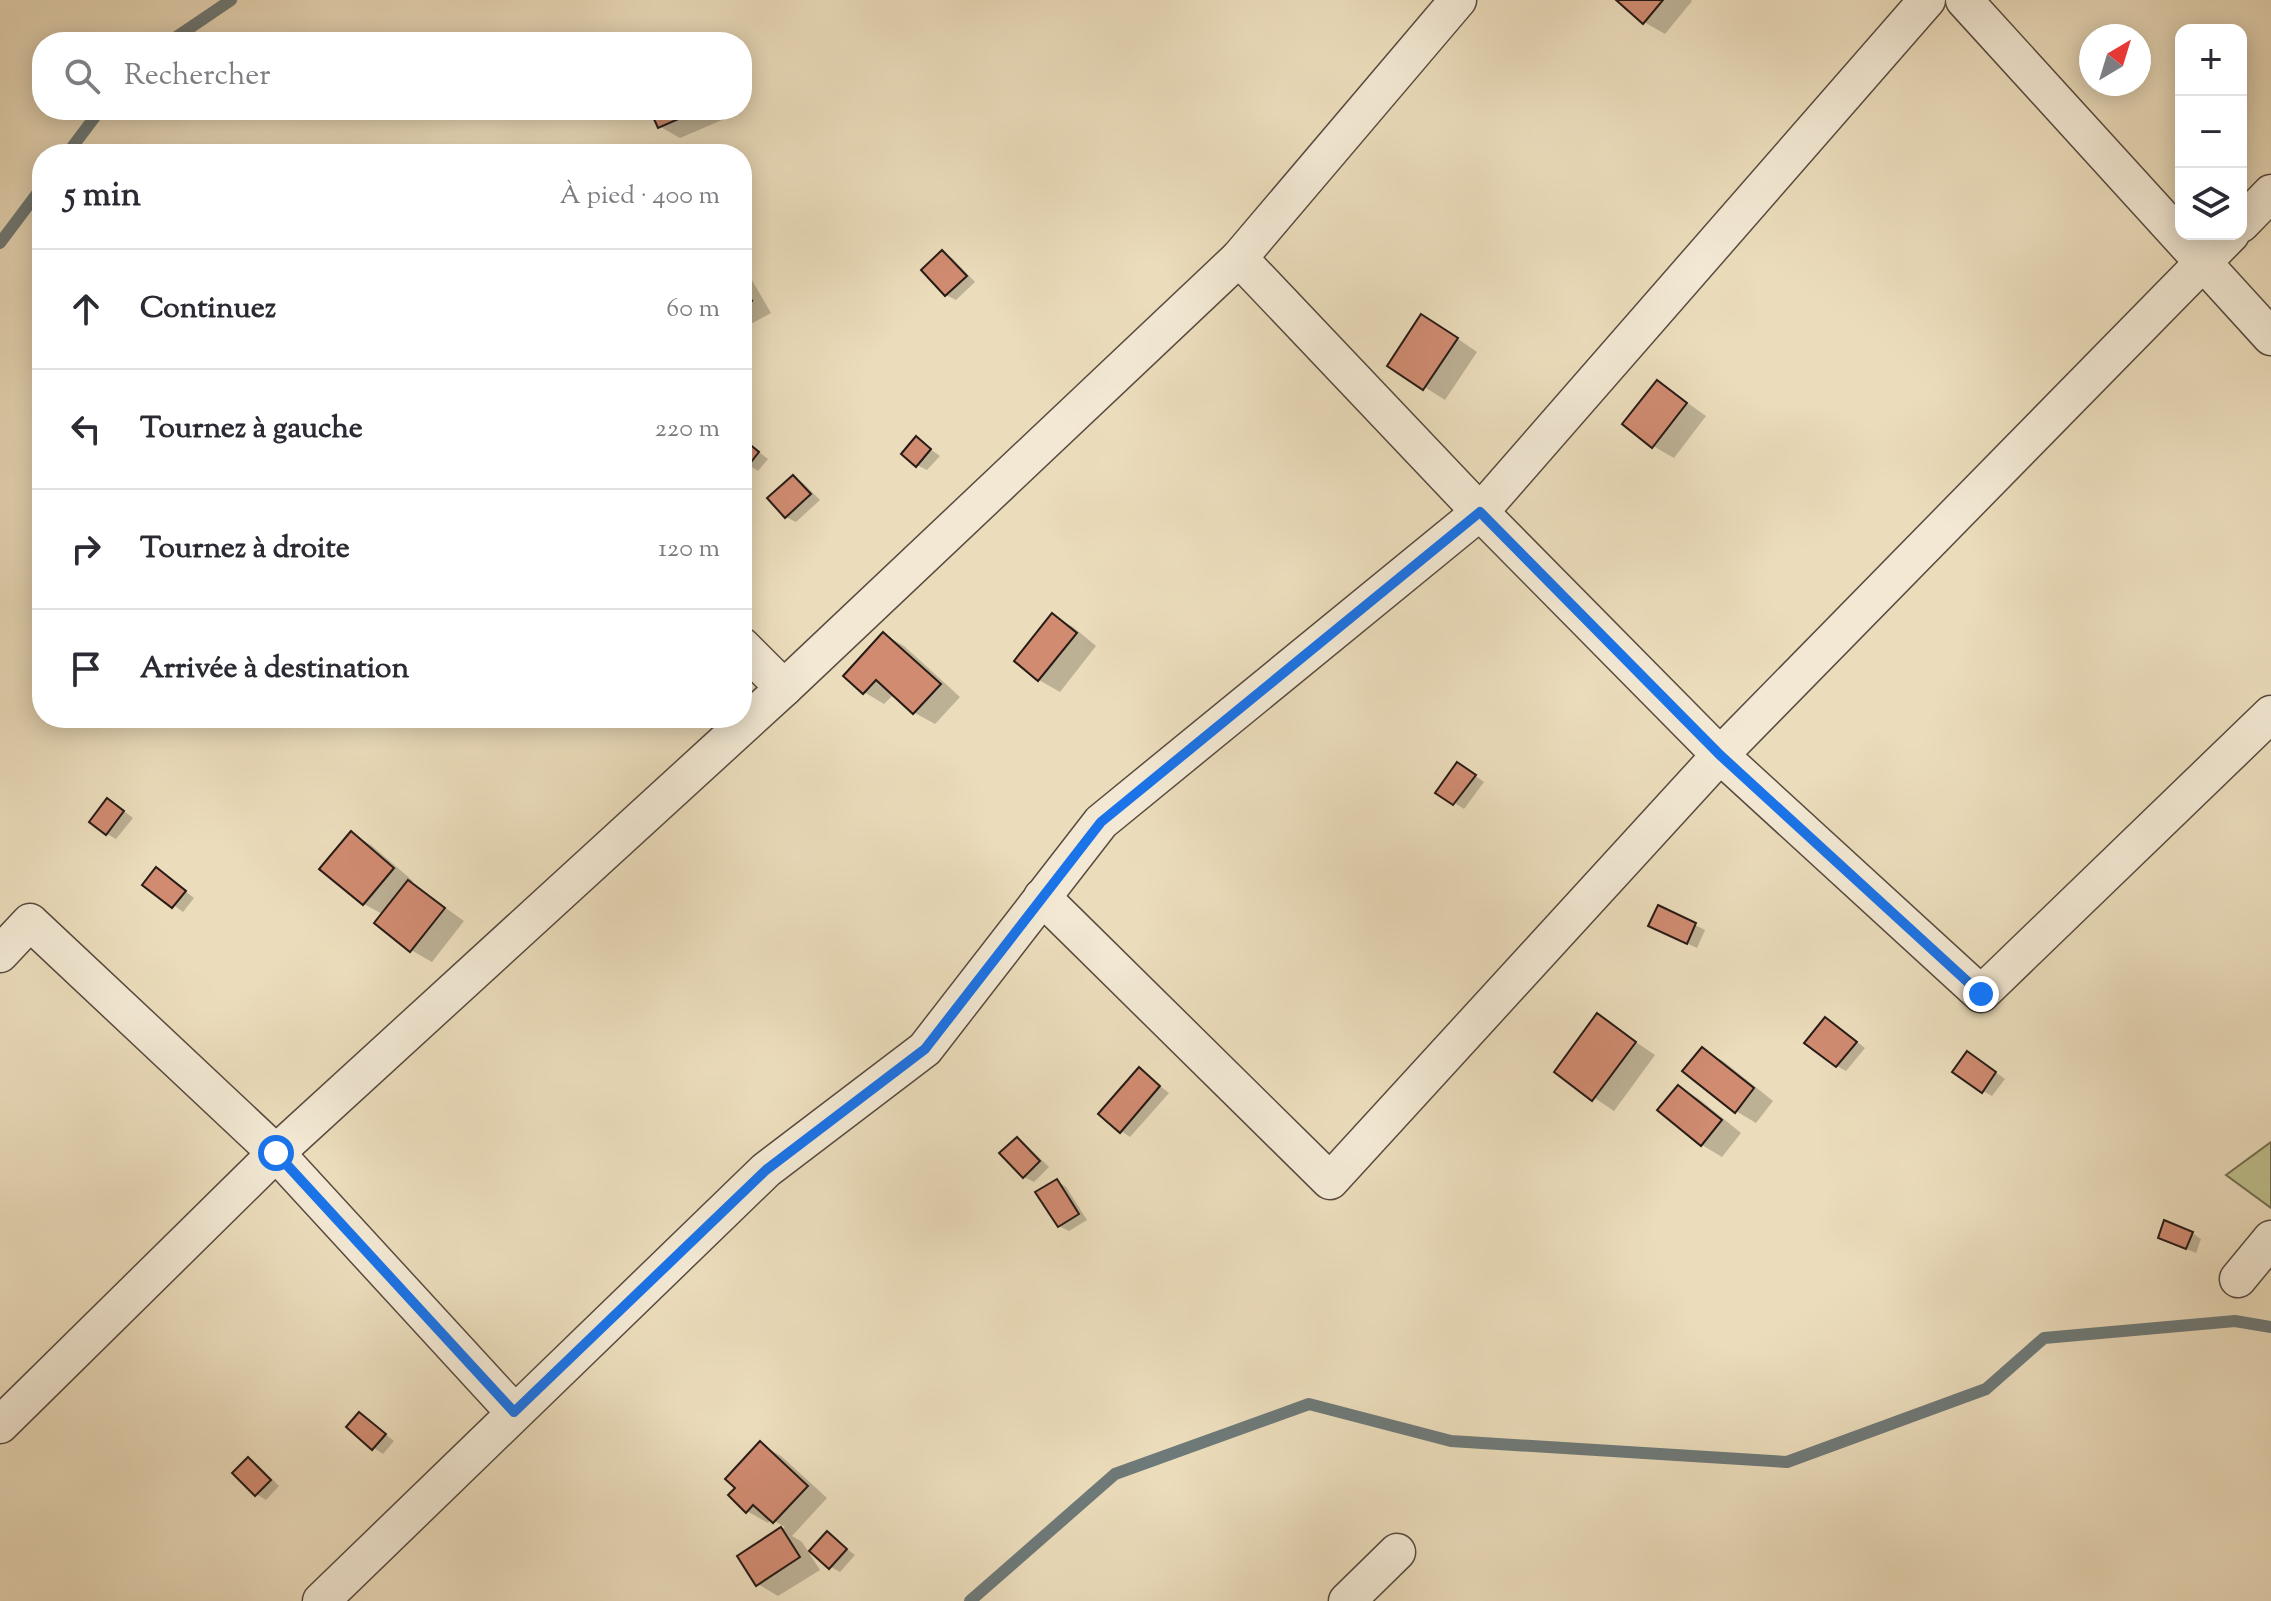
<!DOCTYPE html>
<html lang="fr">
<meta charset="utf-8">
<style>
body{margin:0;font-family:"Sorts Mill Goudy",serif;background:#f7f7f7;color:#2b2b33}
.controls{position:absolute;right:24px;top:24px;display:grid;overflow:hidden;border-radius:16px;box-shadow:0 4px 20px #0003}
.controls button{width:72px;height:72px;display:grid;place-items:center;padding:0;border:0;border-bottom:2px solid #e1e1e2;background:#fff;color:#2b2b33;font:40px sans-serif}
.compass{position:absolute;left:2079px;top:24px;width:72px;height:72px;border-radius:50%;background:#fff;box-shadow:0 4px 20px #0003;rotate:38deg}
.stop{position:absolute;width:24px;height:24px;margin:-18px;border:6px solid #1a73e8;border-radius:50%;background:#fff}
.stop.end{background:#1a73e8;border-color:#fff;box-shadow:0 2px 8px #0008}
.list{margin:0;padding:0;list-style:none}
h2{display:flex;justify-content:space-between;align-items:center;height:104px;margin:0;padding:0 32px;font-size:34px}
h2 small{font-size:26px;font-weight:400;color:#7c7c81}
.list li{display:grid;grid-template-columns:52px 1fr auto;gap:24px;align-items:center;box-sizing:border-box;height:120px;padding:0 32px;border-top:2px solid #e1e1e2}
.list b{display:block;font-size:30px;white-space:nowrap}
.list em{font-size:26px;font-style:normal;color:#7c7c81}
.icon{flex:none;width:44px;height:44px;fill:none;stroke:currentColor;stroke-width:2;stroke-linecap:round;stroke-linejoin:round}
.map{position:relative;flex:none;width:2271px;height:1601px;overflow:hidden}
.search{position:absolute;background:#fff;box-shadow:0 4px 20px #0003;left:32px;top:32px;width:720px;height:88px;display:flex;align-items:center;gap:20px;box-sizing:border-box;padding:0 28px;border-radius:32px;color:#7c7c81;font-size:30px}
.panel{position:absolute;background:#fff;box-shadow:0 4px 20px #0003;left:32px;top:144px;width:720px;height:584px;border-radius:32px}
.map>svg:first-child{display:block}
.green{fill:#bdbf8c;stroke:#726d51;stroke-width:2}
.shadow{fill:#0003}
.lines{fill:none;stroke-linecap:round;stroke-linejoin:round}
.stream{stroke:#6e7a79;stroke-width:12}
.building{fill:#d08b71;stroke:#271b16;stroke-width:2}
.street-casing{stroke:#584b3f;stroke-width:39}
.street{stroke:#f2e8d3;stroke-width:36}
.route{stroke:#1a73e8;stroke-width:10}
</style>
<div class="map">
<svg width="2271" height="1601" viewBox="0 0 2271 1601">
<rect width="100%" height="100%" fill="#ebdcbb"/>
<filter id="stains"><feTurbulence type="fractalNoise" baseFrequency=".0025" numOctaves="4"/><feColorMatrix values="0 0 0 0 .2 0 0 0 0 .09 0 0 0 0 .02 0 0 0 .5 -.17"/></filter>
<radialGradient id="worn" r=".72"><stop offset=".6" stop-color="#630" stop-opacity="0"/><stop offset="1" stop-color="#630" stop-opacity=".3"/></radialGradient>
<!-- green -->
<path class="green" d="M2271 1142V1208L2226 1175Z"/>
<!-- shadow -->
<g class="shadow">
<path d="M1619 0H1691L1692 1 1665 34 1644 22Z"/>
<path d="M652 110H726L729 117 680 138 659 126Z"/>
<path d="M943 252 952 258 975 282 956 300 946 295Z"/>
<path d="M742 263 771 313 742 329Z"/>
<path d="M1442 328 1477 352 1445 400 1390 365Z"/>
<path d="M1658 382 1706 416 1674 458 1653 446Z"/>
<path d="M742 439 768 459 758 471 742 461Z"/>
<path d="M916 439 940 456 927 470 917 465Z"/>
<path d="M793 477 803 483 820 500 796 522 786 517Z"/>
<path d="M1053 616 1073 627 1096 646 1060 692 1039 680 1016 661Z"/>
<path d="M883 634 904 646 960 697 935 724 915 713 894 694 884 704 864 692Z"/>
<path d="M1467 770 1484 782 1464 809 1438 792Z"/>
<path d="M117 806 133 818 116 839 107 834Z"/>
<path d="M351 834 371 845 413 881 411 883 464 921 432 962 411 950 384 915 364 904 322 868Z"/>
<path d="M166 876 194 898 183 912 145 884Z"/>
<path d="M1659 907 1705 930 1697 948 1660 931Z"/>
<path d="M1598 1016 1655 1055 1614 1111 1556 1072Z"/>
<path d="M1835 1025 1865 1048 1846 1071 1837 1066Z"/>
<path d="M1702 1050 1723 1061 1773 1101 1756 1123 1736 1111Z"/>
<path d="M1977 1059 2005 1079 1992 1096 1983 1091Z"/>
<path d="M1139 1070 1169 1093 1130 1137 1121 1131Z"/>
<path d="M1679 1087 1699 1099 1741 1133 1722 1157 1702 1145Z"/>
<path d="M1017 1139 1026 1145 1049 1167 1034 1182 1024 1177Z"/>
<path d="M1057 1181 1066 1187 1087 1220 1069 1231 1059 1226Z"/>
<path d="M2192 1233 2201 1239 2196 1253 2170 1242Z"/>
<path d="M360 1414 394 1441 383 1454 374 1448Z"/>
<path d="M760 1444 781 1456 827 1498 792 1536 802 1542 820 1570 778 1596 758 1584 740 1556 785 1527 771 1519 768 1523 747 1511 737 1488Z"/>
<path d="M248 1459 258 1465 279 1486 266 1500 256 1494Z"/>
<path d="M827 1534 855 1555 840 1572 831 1567Z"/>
</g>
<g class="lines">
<!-- stream -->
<g class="stream">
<path d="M169 42 231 0"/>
<path d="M67 154 100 110"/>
<path d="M0 243 42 187"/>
<path d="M970 1601 1115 1474 1309 1404 1451 1441 1787 1462 1986 1389 2044 1338 2235 1321 2271 1327"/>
</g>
</g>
<!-- building -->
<g class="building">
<path d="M1616 0H1663L1643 24Z"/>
<path d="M650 110H699L658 128Z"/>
<path d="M942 250 967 276 945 296 921 270Z"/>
<path d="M742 283 752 301 742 307Z"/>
<path d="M1421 314 1458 338 1423 390 1387 366Z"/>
<path d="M1657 380 1687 403 1652 448 1622 424Z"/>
<path d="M916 436 931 449 916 467 901 454Z"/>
<path d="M742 438 759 452 747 467 742 463Z"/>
<path d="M793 475 811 494 785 518 767 498Z"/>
<path d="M1052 613 1077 633 1038 681 1014 661Z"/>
<path d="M883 632 941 684 913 714 876 680 863 694 843 676Z"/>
<path d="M1457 762 1476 775 1453 805 1435 793Z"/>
<path d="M107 798 124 811 106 835 89 822Z"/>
<path d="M351 831 394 868 363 905 319 869Z"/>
<path d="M156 867 186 891 172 908 142 885Z"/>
<path d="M408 880 445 908 410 952 374 923Z"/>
<path d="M1658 905 1696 923 1687 944 1648 926Z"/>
<path d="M1597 1013 1636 1042 1592 1101 1554 1072Z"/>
<path d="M1825 1017 1857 1042 1836 1067 1804 1043Z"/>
<path d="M1702 1047 1754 1088 1735 1113 1682 1071Z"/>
<path d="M1967 1051 1996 1072 1982 1093 1952 1072Z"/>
<path d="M1139 1067 1160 1086 1120 1133 1098 1114Z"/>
<path d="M1678 1085 1722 1120 1701 1146 1657 1110Z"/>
<path d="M1017 1137 1040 1161 1023 1178 999 1153Z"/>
<path d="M1057 1179 1079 1214 1058 1227 1035 1192Z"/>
<path d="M2164 1220 2193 1232 2186 1249 2158 1238Z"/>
<path d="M359 1412 386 1434 372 1450 346 1427Z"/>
<path d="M760 1441 808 1486 773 1523 753 1505 746 1513 728 1495 735 1488 725 1479Z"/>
<path d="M248 1457 271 1480 255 1496 232 1473Z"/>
<path d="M781 1527 800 1557 756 1586 737 1556Z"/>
<path d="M827 1531 847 1549 829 1569 809 1551Z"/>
</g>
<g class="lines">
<defs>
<g id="street">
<path d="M1964 0 2271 337"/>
<path d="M2241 224 2271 193"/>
<path d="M1239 258 1480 512 1720 755 1981 994 2271 714"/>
<path d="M742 646 784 688"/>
<path d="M1042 897 1330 1181 1720 755 2231 234"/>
<path d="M0 954 30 922 276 1153 514 1412"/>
<path d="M2238 1279 2271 1239"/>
<path d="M0 1425 276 1153 784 688 1239 258 1458 0"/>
<path d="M321 1601 766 1170 925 1049 1101 822 1480 512 1927 0"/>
<path d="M1347 1601 1397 1552"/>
</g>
</defs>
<!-- street casing -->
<use href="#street" class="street-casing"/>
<!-- street -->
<use href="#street" class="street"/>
</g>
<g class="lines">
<!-- route -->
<path class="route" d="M276 1153 514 1412 766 1170 925 1049 1101 822 1480 512 1720 755 1981 994"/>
</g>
<rect width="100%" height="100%" filter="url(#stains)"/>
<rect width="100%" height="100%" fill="url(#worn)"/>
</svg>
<div class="controls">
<button>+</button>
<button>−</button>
<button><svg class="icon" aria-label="layers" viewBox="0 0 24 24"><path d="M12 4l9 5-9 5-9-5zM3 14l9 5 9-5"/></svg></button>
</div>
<svg class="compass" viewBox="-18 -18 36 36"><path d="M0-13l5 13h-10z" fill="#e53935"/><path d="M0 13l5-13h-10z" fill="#7c7c81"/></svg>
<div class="stop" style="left:276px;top:1153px"></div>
<div class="stop end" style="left:1981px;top:994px"></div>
<div class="search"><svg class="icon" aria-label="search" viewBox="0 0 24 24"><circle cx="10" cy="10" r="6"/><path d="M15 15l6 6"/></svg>Rechercher</div>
<section class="panel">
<h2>5 min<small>À pied · 400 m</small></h2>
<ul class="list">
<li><svg class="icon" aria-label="ahead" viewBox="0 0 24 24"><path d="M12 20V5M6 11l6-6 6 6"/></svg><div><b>Continuez</b></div><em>60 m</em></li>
<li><svg class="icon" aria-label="left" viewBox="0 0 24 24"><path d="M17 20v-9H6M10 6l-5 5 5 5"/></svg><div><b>Tournez à gauche</b></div><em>220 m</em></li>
<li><svg class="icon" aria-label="right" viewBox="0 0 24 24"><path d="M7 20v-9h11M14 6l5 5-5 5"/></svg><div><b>Tournez à droite</b></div><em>120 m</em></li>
<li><svg class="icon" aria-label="arrive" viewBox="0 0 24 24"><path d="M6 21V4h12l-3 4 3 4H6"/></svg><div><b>Arrivée à destination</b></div></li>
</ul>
</section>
</div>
